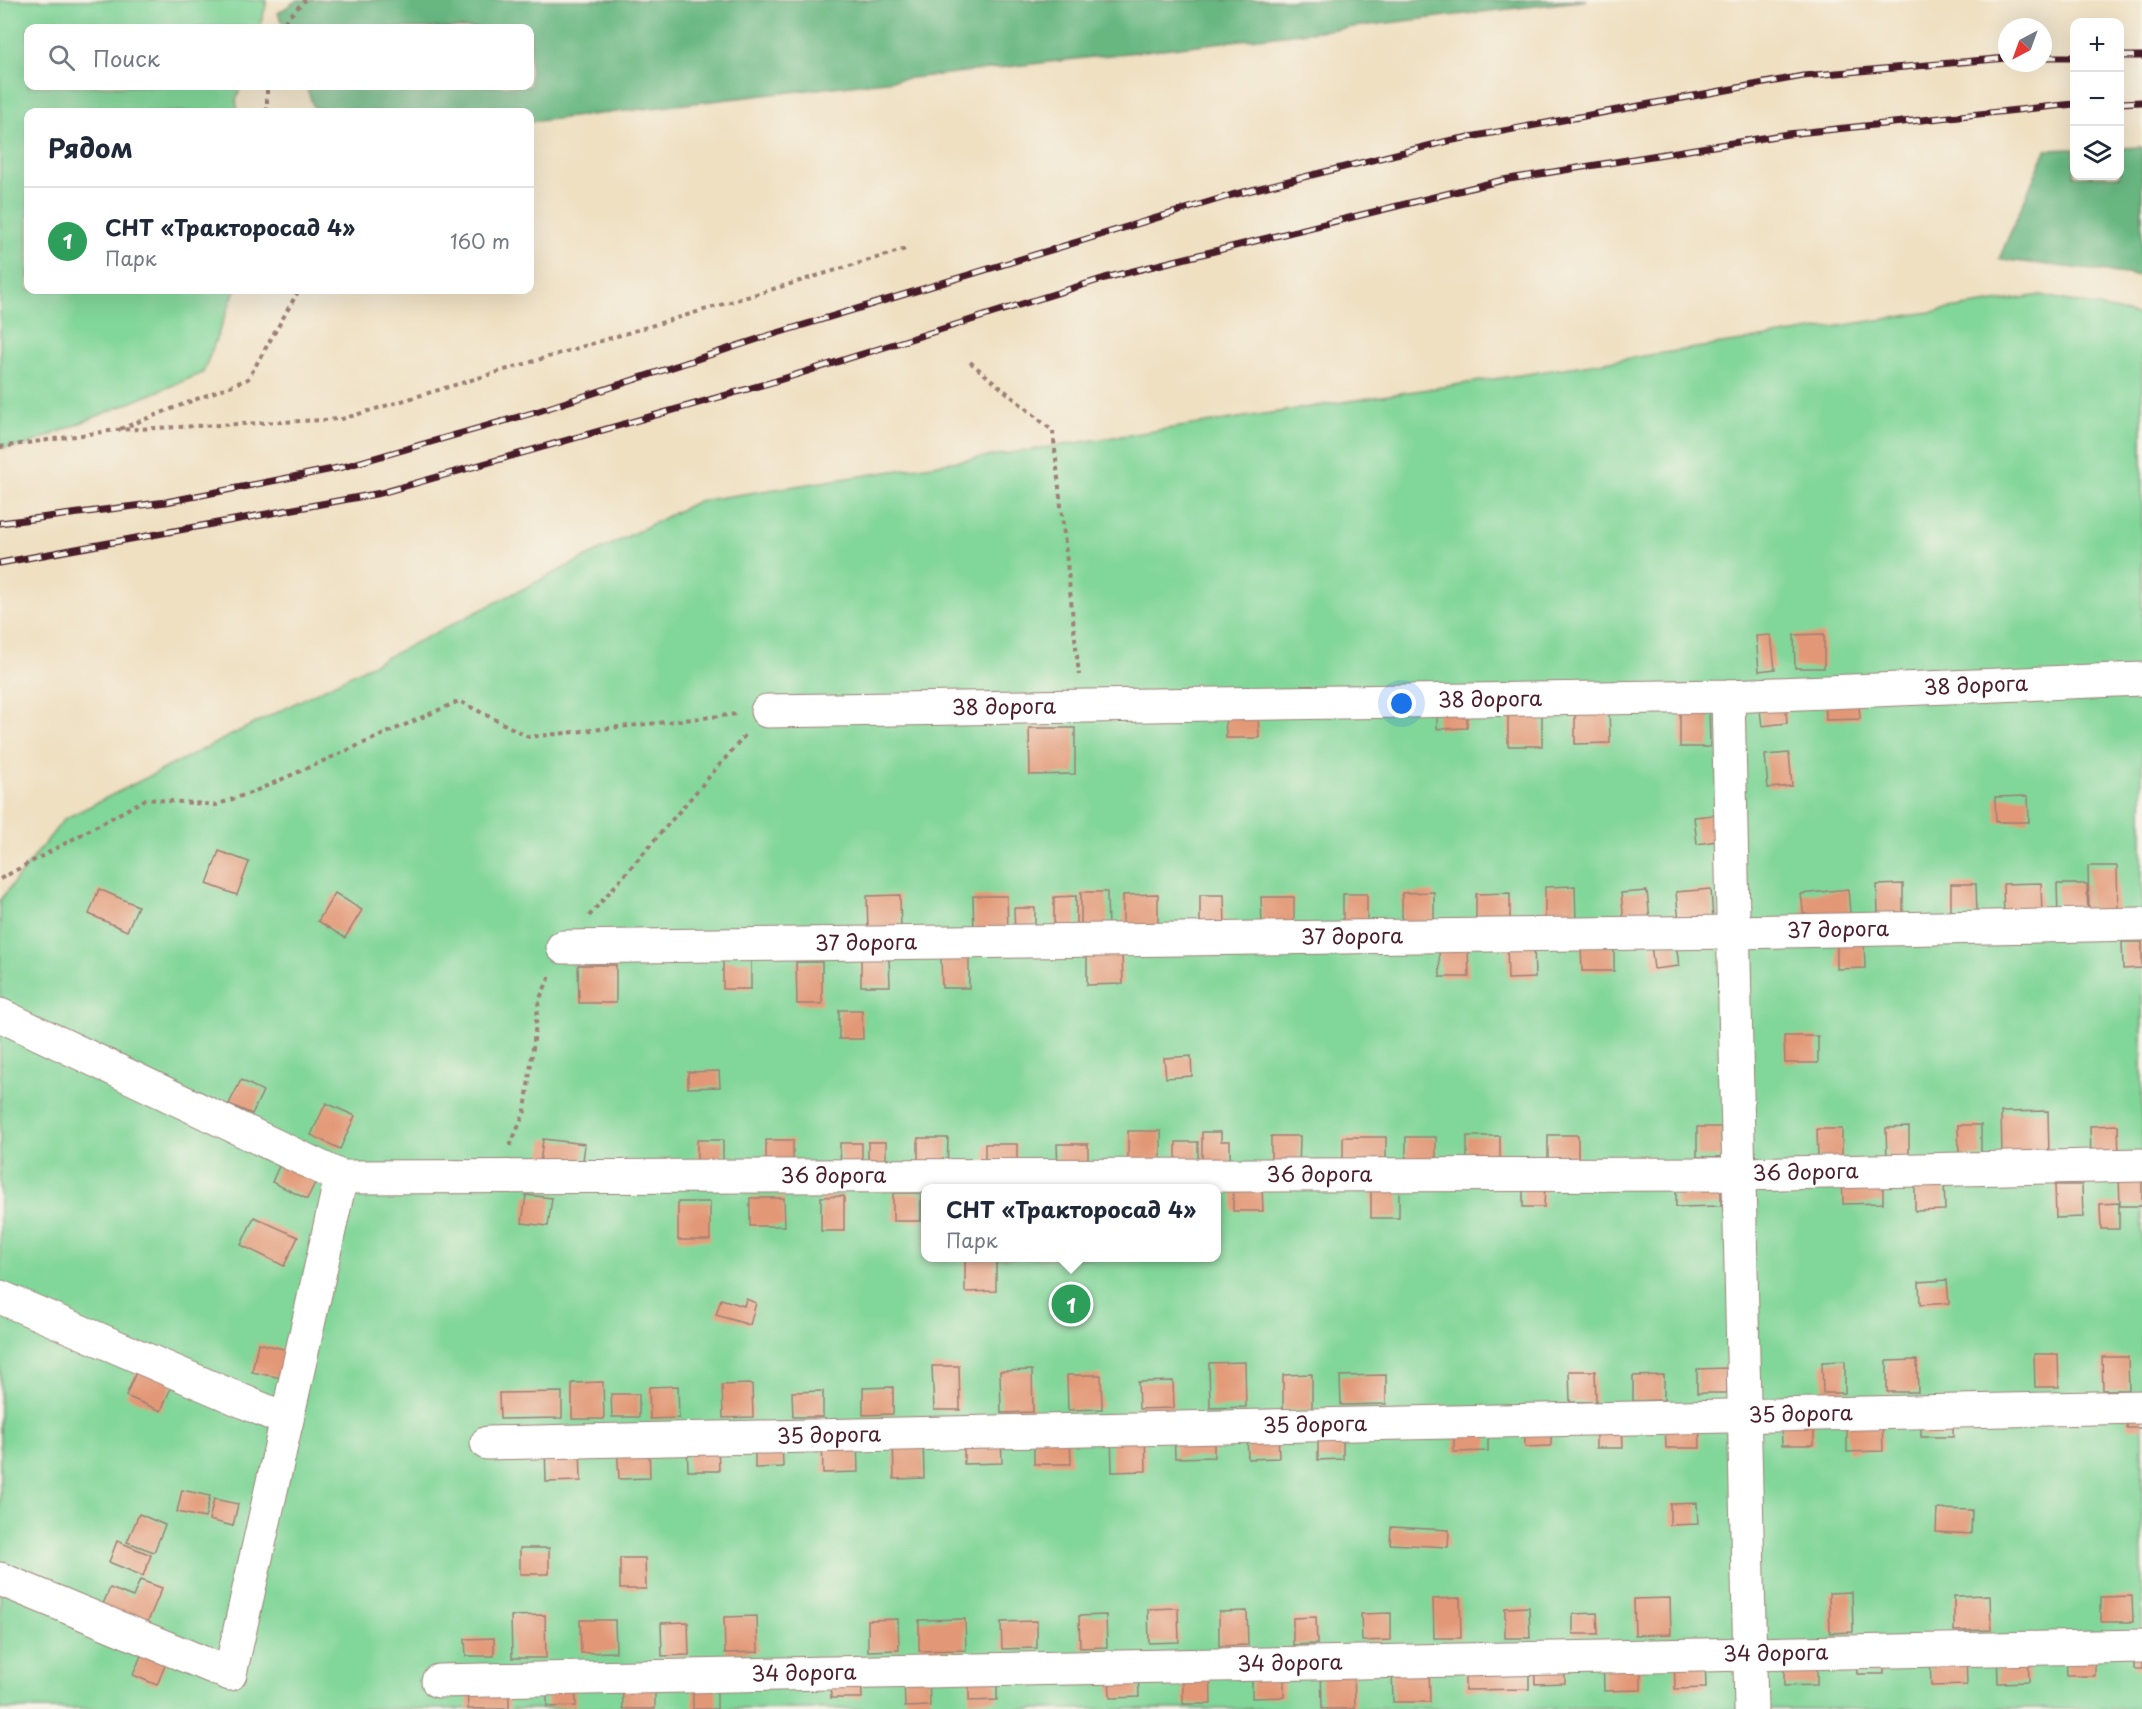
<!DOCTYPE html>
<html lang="ru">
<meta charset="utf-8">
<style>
body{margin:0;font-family:"Playpen Sans",sans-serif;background:#f6f6f7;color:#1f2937}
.controls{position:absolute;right:18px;top:18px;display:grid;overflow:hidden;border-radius:12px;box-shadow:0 6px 24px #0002}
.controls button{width:54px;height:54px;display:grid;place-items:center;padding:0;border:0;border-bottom:2px solid #e0e1e3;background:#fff;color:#1f2937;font:30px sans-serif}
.compass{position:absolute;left:1998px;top:18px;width:54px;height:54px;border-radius:50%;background:#fff;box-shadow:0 6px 24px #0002;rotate:221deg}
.you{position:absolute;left:1402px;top:704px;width:21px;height:21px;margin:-15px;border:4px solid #fff;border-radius:50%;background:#1a73e8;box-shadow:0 0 0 9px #1a73e833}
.badge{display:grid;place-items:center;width:39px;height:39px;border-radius:50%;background:#b5179e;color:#fff;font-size:20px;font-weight:700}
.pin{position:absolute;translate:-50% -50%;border:3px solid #fff;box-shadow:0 2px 6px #0006}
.popup{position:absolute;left:921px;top:1184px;width:300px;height:78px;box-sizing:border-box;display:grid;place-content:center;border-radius:12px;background:#fff;filter:drop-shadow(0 2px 4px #0005);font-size:20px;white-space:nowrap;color:#747a83}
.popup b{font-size:22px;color:#1f2937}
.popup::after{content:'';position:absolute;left:50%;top:100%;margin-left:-12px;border:12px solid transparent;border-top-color:#fff}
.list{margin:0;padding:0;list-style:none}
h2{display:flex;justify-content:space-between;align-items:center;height:78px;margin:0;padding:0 24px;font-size:26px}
h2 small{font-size:20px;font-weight:400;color:#747a83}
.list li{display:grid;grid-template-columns:39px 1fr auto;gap:18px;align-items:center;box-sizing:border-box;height:108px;padding:0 24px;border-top:2px solid #e0e1e3}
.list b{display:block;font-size:22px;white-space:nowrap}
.list p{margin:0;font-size:20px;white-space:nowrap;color:#747a83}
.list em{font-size:20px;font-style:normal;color:#747a83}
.icon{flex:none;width:33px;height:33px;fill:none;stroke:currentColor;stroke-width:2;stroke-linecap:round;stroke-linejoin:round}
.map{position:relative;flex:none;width:2142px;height:1709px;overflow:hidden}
.search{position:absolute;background:#fff;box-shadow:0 6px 24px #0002;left:24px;top:24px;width:510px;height:66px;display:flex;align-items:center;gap:15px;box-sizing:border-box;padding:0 21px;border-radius:12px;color:#747a83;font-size:22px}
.panel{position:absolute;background:#fff;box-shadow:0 6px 24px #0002;left:24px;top:108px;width:510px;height:186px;border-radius:12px}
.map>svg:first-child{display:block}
.green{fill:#81d699;stroke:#667a62;stroke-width:1.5;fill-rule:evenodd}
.forest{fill:#68b781;stroke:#596b56;stroke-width:1.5}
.building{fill:#e29876}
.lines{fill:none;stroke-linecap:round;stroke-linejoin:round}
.minor-casing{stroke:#9c8076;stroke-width:35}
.path{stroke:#9c8076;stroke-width:4;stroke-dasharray:4.5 4.5;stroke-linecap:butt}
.minor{stroke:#fff;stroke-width:33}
.rail-casing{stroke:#4a1f2b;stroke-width:7}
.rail{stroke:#f7f3e8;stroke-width:4.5;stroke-dasharray:14;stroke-linecap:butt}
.labels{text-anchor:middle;stroke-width:6;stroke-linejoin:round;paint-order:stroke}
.street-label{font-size:21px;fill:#4a1f2b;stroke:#f7f3e8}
</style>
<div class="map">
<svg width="2142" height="1709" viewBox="0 0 2142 1709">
<rect width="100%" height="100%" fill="#f7f3e8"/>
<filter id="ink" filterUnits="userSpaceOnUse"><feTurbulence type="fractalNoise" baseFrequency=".0167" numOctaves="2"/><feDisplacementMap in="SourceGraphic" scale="12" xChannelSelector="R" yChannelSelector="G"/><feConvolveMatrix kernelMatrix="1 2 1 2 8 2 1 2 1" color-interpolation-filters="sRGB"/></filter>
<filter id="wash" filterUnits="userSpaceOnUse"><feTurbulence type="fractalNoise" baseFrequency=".008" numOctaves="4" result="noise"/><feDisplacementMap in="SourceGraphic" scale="24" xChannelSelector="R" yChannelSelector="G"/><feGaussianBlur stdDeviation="1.35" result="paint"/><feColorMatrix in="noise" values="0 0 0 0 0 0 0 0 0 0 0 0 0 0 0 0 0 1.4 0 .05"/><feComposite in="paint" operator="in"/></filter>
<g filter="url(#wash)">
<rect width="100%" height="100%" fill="#efe0c2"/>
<!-- green -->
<g class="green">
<path d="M0 0H266V6L259 28H28V86H241L236 100 238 112H28V290H235L203 373 24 446 0 448Z"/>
<path d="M2041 295 2142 316V1709H0V900L64 819 698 501ZM926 1188H1216V1258H926Z"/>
</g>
<!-- forest -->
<g class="forest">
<path d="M297 0H1587L530 122V112H367L314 108 306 86H530V28H284L278 13Z"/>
<path d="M2142 147V276L1999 259 2046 150 2074 149V176H2120V148Z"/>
</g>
<g id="blocks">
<!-- building -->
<g class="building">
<path d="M1824 634V668H1795L1794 635Z"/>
<path d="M1771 635 1775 669 1759 671 1756 636Z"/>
<path d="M1858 694 1860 719 1826 720 1825 695Z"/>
<path d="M1785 699 1787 723 1762 726 1759 702Z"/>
<path d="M1709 706 1710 747H1680V707Z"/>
<path d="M1609 707 1610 743 1575 744V708Z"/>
<path d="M1437 708H1467V728L1437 729Z"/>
<path d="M1225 710H1258L1259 738H1226Z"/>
<path d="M1542 714V746H1508V715Z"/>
<path d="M1029 728H1075V774L1030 775Z"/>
<path d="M1789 753 1792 786 1768 788 1765 755Z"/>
<path d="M2028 796 2029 822H1996L1995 797Z"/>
<path d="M1714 815 1717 841 1697 844 1694 817Z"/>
<path d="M219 851 249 862 237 895 207 884Z"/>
<path d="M2088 866H2117L2118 914H2089Z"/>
<path d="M2041 883 2042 917 2004 918 2003 884Z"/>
<path d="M1903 884V914H1878L1877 885Z"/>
<path d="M1951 884H1976L1977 914 1951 915Z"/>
<path d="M2057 884H2087L2088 916 2058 917Z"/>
<path d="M1575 886 1576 923H1545V887Z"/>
<path d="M99 889 138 906 127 931 89 914Z"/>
<path d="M1711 889 1713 919 1679 922 1676 892Z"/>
<path d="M1848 889 1850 914 1804 918 1801 894Z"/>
<path d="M1647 891 1650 920 1624 922 1621 893Z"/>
<path d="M1081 892H1107L1108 932H1081Z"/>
<path d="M1434 892V921L1402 922V893Z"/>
<path d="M335 893 362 910 345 938 318 921Z"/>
<path d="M1510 893V922H1476V894Z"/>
<path d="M1158 894V927H1123V895Z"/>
<path d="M1343 894H1367V924L1343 925Z"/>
<path d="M900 895 901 931H868L867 896Z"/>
<path d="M1200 895H1224L1225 926 1200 927Z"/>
<path d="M973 896H1007L1008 933H974Z"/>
<path d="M1076 896V930H1054V897Z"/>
<path d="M1261 897H1294V924L1262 925Z"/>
<path d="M1014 908H1035V935L1015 936Z"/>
<path d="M1837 941H1864L1865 968 1837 969Z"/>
<path d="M2122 942H2142V968L2123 969Z"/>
<path d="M1676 943 1679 966 1654 969 1651 945Z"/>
<path d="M1507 944H1534L1535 978 1508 979Z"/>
<path d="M1581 946H1614V971H1582Z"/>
<path d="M1439 947H1468L1469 977H1440Z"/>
<path d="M1087 953H1122L1123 984 1087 985Z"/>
<path d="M889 957 890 986H861V958Z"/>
<path d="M969 957V988H942L941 958Z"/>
<rect x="723" y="961" width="28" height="28"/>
<path d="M796 962H822V1004H797Z"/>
<path d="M578 965H616V1003H579Z"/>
<path d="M839 1010H862L863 1039H839Z"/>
<path d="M1784 1036H1818V1063H1785Z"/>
<path d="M1191 1056 1192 1076 1166 1078 1164 1058Z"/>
<path d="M719 1071 720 1087 688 1088V1072Z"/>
<path d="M241 1080 263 1091 252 1114 229 1104Z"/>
<path d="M326 1103 355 1116 340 1149 311 1135Z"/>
<path d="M2048 1111 2049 1155 2002 1156 2001 1112Z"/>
<path d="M1958 1125H1981V1157H1959Z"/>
<path d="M2118 1125 2119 1157H2091L2090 1126Z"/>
<path d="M1697 1127H1721L1722 1157H1697Z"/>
<path d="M1909 1127V1158L1887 1159 1886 1128Z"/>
<path d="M1817 1129H1842V1159H1818Z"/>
<rect x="1128" y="1131" width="33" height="33"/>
<path d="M1202 1132H1221V1141H1230V1166H1202Z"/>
<path d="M1548 1135H1578V1163L1548 1164Z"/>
<path d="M1271 1136H1300L1299 1171 1271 1170Z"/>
<path d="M1467 1136H1500V1162L1467 1163Z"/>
<rect x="1343" y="1137" width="43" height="30"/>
<rect x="1406" y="1137" width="30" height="31"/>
<path d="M918 1138H948L947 1171H918Z"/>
<path d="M543 1139 585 1144 582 1170 540 1164Z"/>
<rect x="697" y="1140" width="26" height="32"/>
<rect x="766" y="1140" width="27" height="38"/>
<rect x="868" y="1142" width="18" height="32"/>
<rect x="1176" y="1142" width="22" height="28"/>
<path d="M840 1143H862V1177H841Z"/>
<rect x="985" y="1144" width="32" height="24"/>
<path d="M1057 1144H1088V1169H1058Z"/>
<path d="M283 1157 319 1175 307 1199 272 1182Z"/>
<path d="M2142 1174V1206H2120L2119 1175Z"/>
<path d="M1883 1179V1203L1843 1204 1842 1180Z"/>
<path d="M1915 1179H1944L1945 1210 1915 1211Z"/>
<path d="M1545 1182 1544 1207H1523V1183Z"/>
<path d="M1721 1182V1206L1676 1207V1183Z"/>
<path d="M2055 1185H2082L2083 1217 2056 1218Z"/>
<path d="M1262 1186 1263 1211H1233V1187Z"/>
<rect x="1371" y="1189" width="28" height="29"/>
<rect x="893" y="1193" width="28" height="28"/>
<path d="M526 1195 552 1198 548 1226 522 1223Z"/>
<path d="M844 1196V1231H821V1197Z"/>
<path d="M750 1198H784L785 1226H750Z"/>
<rect x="678" y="1202" width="32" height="38"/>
<path d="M2119 1203V1229H2101L2100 1204Z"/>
<path d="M254 1217 298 1237 284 1266 241 1245Z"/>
<path d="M965 1258H996V1291L965 1292Z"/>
<path d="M1947 1280 1949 1303 1920 1305 1919 1282Z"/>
<path d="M721 1299 744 1306 746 1299 756 1303 750 1325 716 1315Z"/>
<path d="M258 1343 288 1350 282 1378 252 1372Z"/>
<path d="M2034 1354H2058L2059 1387H2035Z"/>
<path d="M2102 1357H2128L2129 1390H2103Z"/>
<path d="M1917 1360 1918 1392H1887V1361Z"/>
<path d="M1845 1361V1393H1823L1822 1362Z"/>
<path d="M140 1362 175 1378 161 1411 126 1396Z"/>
<path d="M1245 1362 1246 1407 1210 1408 1209 1363Z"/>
<path d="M932 1366H959L960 1410H934Z"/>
<path d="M1727 1368V1393H1697V1369Z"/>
<path d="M1032 1370 1033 1412 1001 1413 1000 1371Z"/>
<path d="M1569 1371H1595L1596 1402H1570Z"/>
<path d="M1312 1374V1410H1283V1375Z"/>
<path d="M1067 1375H1101L1102 1409 1068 1410Z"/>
<path d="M1386 1375V1404L1341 1405 1340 1376Z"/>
<path d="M1664 1375V1400L1633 1401V1376Z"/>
<path d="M1173 1381 1174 1408 1139 1409 1138 1382Z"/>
<path d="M603 1382 604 1419H572V1383Z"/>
<path d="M752 1384 753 1417 723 1418 722 1385Z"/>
<path d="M678 1386 679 1418 650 1419 649 1387Z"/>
<path d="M893 1387V1414L863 1415V1388Z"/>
<path d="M823 1391V1417H793L792 1392Z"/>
<path d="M562 1392V1418L500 1419 499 1393Z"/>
<path d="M611 1394H639V1417H612Z"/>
<path d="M2126 1409H2142V1428H2127Z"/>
<path d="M1953 1412V1437H1921V1413Z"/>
<path d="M1814 1415V1445H1782L1781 1416Z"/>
<path d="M1882 1415 1883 1451 1847 1452V1416Z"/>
<path d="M1699 1417 1700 1448H1666L1665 1418Z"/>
<path d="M1551 1421V1446L1525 1447 1524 1422Z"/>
<path d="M1622 1421 1623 1448H1596V1422Z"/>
<path d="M1488 1423V1451L1454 1452V1424Z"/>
<path d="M1214 1425V1457L1175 1458 1174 1426Z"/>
<path d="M1343 1428V1459L1318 1460V1429Z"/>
<path d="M1247 1429H1278L1279 1458 1248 1459Z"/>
<path d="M1070 1431 1071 1464H1034V1432Z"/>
<path d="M1145 1431 1146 1471 1112 1472 1111 1432Z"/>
<path d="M1001 1434 1002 1463 964 1464V1435Z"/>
<path d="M857 1438 858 1472 823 1473 822 1439Z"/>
<path d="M923 1438 924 1478 894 1479 893 1439Z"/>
<path d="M718 1440 719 1471H688L687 1441Z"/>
<path d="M755 1440H782L783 1467 755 1468Z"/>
<path d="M649 1443 650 1478 619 1479 617 1444Z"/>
<path d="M580 1444 581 1481 546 1482 545 1445Z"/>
<path d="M182 1490 210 1496 205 1518 177 1512Z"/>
<path d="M214 1499 238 1504 233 1526 209 1520Z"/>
<path d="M1697 1503 1698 1524 1670 1525V1504Z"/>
<path d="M1937 1509 1972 1510 1971 1534 1936 1532Z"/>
<path d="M139 1514 165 1525 154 1552 127 1542Z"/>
<path d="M1391 1527 1449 1530 1448 1547 1390 1544Z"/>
<path d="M117 1541 151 1555 143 1576 109 1562Z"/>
<rect x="520" y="1548" width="29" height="26"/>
<path d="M620 1558H645L646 1589H620Z"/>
<path d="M140 1580 162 1588 146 1626 100 1611 110 1588 133 1597Z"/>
<path d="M1852 1592 1853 1632 1830 1633 1829 1593Z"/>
<path d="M1990 1595 1991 1630 1954 1631V1596Z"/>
<path d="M2132 1596 2133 1622H2101V1597Z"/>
<path d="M1460 1598 1461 1638H1434L1433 1599Z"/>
<path d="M1670 1598 1671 1634 1635 1635 1634 1599Z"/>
<path d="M1529 1607 1530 1638H1505V1608Z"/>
<path d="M1178 1608 1179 1642 1149 1643 1148 1609Z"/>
<path d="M1247 1611 1248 1645 1219 1646V1612Z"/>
<path d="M1391 1613V1640L1362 1641 1361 1614Z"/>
<path d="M1597 1613 1598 1634H1573V1614Z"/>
<path d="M545 1615 546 1658H512L511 1616Z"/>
<path d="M1106 1615 1107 1647 1080 1648 1079 1616Z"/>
<path d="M757 1616 758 1652 725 1653 724 1617Z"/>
<path d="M1316 1617 1317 1644 1293 1645V1618Z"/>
<path d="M898 1619 899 1650 868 1651V1620Z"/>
<path d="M965 1619 966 1650 919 1651V1620Z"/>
<path d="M580 1620H615L616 1652 581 1653Z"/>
<path d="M1037 1621V1648L1002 1649 1001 1622Z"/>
<path d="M688 1622 689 1655 662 1656 661 1623Z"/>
<path d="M494 1638V1656H466L465 1639Z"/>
<rect x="2134" y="1644" width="8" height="25"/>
<path d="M2095 1648V1676H2067L2066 1649Z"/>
<path d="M1997 1649H2028L2029 1682 1998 1683Z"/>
<path d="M142 1653 166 1663 157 1685 133 1675Z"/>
<path d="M1884 1653V1674H1857L1856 1654Z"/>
<path d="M1966 1653 1967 1685 1931 1686 1930 1654Z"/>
<path d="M1534 1656H1565V1683L1535 1684Z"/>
<path d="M1529 1657V1689L1465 1690V1658Z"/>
<path d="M1674 1657H1705L1706 1688 1675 1689Z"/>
<path d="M1817 1657V1685L1784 1686V1658Z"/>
<path d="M1641 1658V1690L1604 1691 1603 1659Z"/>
<path d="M1354 1665 1355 1709H1322L1321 1666Z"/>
<path d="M1284 1667V1697L1252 1698V1668Z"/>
<path d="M1429 1667 1430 1702H1393L1392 1668Z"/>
<path d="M1210 1669 1211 1704H1183V1670Z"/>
<path d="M861 1672 862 1698H831L830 1673Z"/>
<path d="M997 1672V1700L969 1701V1673Z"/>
<path d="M1109 1672H1138L1139 1697 1110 1698Z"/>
<path d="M929 1673 930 1706 905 1707 904 1674Z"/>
<path d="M547 1676H575L576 1706 547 1707Z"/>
<path d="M622 1677H655V1709H623Z"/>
<rect x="693" y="1677" width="24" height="32"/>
<path d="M509 1682V1709H468L467 1683Z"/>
</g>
</g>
</g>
<g filter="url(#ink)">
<use href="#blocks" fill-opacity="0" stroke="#9c8076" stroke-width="1.5"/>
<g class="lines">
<defs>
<g id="minor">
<path d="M1728 696 1751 1709"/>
<path id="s1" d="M767 711 1728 696 2142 679"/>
<path id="s2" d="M563 947 1733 932 2142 924"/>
<path id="s3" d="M0 1015 341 1177 1739 1174 2142 1165"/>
<path d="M0 1297 287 1420"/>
<path id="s4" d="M487 1443 2142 1407"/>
<path d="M0 1579 230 1674 341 1177"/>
<path id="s5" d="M438 1681 2142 1646"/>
</g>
</defs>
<!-- minor casing -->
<use href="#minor" class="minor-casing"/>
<!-- path -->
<g class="path">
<path d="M278 28 305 0"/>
<path d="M267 112V86"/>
<path d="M970 362 1053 431 1079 675"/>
<path d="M120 429 248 379 299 290"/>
<path d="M0 447 116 430 342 419 906 249"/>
<path d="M0 879 146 799 216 805 253 792 459 701 529 737 738 714"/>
<path d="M589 916 747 733"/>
<path d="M510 1146 525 1111 539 1000 551 974"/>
</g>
<!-- minor -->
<use href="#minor" class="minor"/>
<defs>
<g id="rail">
<path d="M2120 56H2142"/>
<path d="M2043 57H2074"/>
<path d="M2120 103 2142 102"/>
<path d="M0 523 166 502 343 467 536 412 764 337 1232 195 1448 141 1803 76 2007 58"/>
<path d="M0 563 381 493 776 381 1105 278 1503 180 1788 134 2074 104"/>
</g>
</defs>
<!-- rail casing -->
<use href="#rail" class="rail-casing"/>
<!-- rail -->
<use href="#rail" class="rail"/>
</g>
</g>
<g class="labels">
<!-- street labels -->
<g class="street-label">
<text dy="7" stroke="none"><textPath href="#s1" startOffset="1209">38 дорога</textPath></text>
<text dy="7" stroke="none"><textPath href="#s1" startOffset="723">38 дорога</textPath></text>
<text dy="7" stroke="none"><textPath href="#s1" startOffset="237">38 дорога</textPath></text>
<text dy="7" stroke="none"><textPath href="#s2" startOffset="1275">37 дорога</textPath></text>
<text dy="7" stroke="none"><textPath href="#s2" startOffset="789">37 дорога</textPath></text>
<text dy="7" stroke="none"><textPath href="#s2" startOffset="303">37 дорога</textPath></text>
<text dy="7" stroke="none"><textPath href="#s3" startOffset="1842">36 дорога</textPath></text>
<text dy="7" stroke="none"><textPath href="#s3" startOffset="1356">36 дорога</textPath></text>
<text dy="7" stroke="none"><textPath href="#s3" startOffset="870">36 дорога</textPath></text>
<text dy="7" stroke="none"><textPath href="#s4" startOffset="1314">35 дорога</textPath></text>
<text dy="7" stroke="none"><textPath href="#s4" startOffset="828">35 дорога</textPath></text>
<text dy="7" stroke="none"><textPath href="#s4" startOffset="342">35 дорога</textPath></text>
<text dy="7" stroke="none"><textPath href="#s5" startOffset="1338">34 дорога</textPath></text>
<text dy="7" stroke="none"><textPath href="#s5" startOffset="852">34 дорога</textPath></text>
<text dy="7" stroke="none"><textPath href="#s5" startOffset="366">34 дорога</textPath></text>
</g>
</g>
</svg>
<div class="controls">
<button>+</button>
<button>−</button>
<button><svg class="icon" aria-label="layers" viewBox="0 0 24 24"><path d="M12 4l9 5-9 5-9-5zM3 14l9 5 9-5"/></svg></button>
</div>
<svg class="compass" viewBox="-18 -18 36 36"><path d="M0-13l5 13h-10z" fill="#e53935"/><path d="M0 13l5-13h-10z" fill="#747a83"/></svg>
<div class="you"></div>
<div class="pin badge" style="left:1071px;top:1304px;background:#2e9e5b">1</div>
<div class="popup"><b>СНТ «Тракторосад 4»</b>Парк</div>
<div class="search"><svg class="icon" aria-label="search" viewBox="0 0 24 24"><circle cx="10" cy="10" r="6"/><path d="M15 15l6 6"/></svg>Поиск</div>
<section class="panel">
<h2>Рядом<small></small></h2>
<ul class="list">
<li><span class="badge" style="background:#2e9e5b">1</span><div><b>СНТ «Тракторосад 4»</b><p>Парк</p></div><em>160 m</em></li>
</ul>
</section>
</div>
